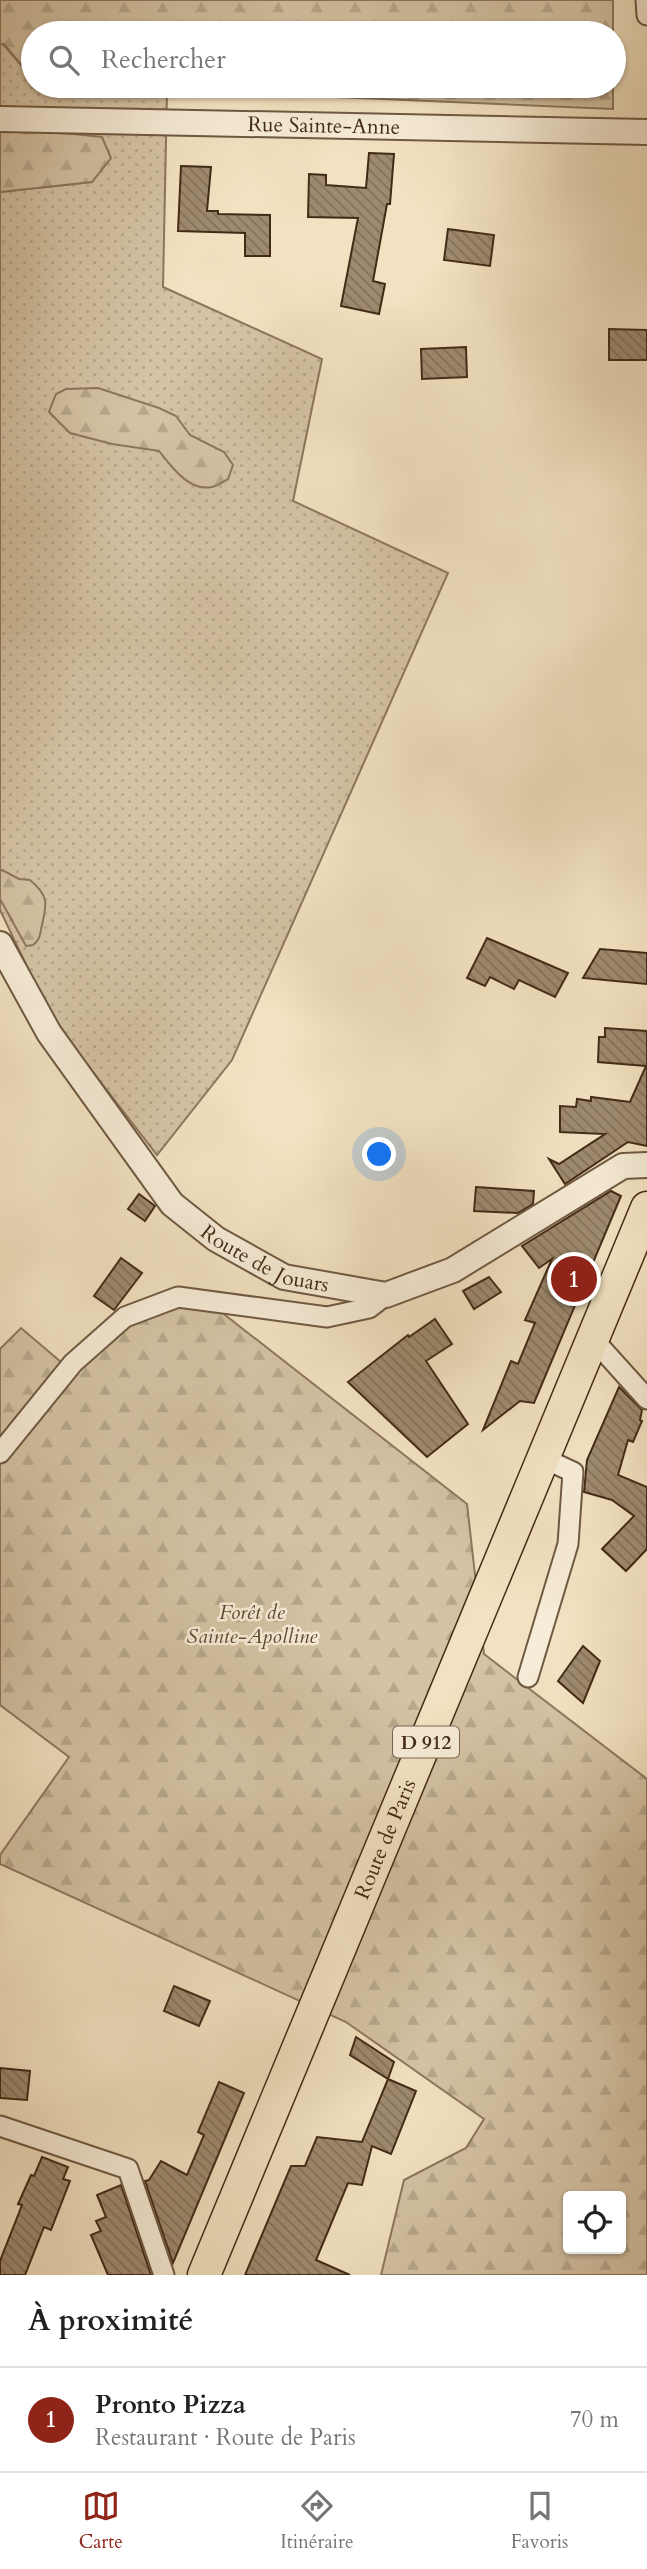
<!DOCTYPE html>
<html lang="fr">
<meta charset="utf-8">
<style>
body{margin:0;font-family:Cardo,serif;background:#f6f6f6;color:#222}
.controls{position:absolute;right:21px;bottom:21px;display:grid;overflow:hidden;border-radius:7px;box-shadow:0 2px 5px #0004}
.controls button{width:63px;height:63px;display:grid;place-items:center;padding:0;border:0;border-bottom:2px solid #e0e0e0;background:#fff;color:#222;font:35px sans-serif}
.you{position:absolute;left:380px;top:1155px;width:24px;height:24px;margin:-18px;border:5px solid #fff;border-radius:50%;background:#1a73e8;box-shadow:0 0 0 10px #1a73e833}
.badge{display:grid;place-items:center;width:46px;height:46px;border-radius:50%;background:#8f2418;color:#fff;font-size:23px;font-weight:700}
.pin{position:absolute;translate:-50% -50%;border:4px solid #fff;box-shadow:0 2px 7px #0006}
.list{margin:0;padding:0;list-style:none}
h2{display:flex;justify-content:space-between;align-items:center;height:91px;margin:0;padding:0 28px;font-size:30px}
h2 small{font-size:23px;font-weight:400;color:#767676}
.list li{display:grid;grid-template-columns:46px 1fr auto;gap:21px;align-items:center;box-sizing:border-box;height:105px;padding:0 28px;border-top:2px solid #e0e0e0}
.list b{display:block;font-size:26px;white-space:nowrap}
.list p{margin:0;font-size:23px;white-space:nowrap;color:#767676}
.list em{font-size:23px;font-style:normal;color:#767676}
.icon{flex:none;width:38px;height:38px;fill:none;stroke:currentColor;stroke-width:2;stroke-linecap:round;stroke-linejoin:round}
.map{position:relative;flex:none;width:647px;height:2275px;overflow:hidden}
.search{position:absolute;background:#fff;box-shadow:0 2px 5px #0004;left:21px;right:21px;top:21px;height:77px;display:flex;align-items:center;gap:18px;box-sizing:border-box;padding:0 24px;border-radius:38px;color:#767676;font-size:26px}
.sheet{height:196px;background:#fff}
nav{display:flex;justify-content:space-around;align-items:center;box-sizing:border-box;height:98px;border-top:2px solid #e0e0e0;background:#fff;font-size:19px;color:#767676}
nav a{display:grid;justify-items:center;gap:4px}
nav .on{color:#8f2418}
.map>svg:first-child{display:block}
.grass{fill:url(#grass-dots);stroke:#8c775e;stroke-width:2}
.forest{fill:url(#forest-firs);stroke:#8c775e;stroke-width:2;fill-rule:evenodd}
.building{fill:url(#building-back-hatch);stroke:#432b17;stroke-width:2}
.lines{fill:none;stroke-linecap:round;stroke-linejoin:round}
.minor-casing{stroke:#6f5942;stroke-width:23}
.tertiary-casing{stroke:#6f5942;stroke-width:28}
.primary-casing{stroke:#432b17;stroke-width:35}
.minor{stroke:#f7ecd7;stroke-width:19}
.tertiary{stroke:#f7ecd7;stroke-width:24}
.primary{stroke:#f2e2c1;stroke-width:32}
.labels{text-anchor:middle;stroke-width:5;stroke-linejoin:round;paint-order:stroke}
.shield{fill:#f7ecd7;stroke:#796551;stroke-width:2}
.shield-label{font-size:19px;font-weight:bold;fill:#432b17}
.street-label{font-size:21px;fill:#432b17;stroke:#f7ecd7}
.park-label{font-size:21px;font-style:italic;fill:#604933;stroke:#f7ecd7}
</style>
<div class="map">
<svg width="647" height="2275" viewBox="0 0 647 2275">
<defs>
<pattern id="grass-dots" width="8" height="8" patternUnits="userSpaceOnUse" patternTransform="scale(1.75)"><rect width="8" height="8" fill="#d4c3a4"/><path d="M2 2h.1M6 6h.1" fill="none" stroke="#b7a88c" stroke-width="1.8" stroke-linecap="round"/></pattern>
<pattern id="forest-firs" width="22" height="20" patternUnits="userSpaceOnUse" patternTransform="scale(1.75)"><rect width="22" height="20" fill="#d4c3a4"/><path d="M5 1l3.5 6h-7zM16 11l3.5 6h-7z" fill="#b7a88c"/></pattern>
<pattern id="building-back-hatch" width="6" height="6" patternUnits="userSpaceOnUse" patternTransform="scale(1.75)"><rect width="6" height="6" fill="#9e8a6f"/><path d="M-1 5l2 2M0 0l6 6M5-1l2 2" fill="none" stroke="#82715a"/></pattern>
</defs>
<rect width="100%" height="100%" fill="#f2e2c1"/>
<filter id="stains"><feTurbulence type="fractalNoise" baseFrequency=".00286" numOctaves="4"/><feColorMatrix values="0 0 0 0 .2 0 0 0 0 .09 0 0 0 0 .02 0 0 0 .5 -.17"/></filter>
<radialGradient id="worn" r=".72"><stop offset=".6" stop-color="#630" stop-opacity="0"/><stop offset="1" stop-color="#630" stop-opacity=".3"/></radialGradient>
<!-- grass -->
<path class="grass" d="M0 44H3L33 79V86L167 91 163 287 322 359 293 501 448 573 232 1060 157 1155 52 1019 0 910V192L92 182 64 133 0 130Z"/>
<!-- forest -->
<g class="forest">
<path d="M0 0H613V33H33V79L4 44H0Z"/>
<path d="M80 86H613V109Z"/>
<path d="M0 130 64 133 102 137 111 158 92 182 0 192Z"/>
<path d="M98 388 159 408 176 416 190 435 224 452 233 465 228 479C223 482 217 486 212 487 189 492 171 466 159 451L112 444 70 433 49 412 56 394 66 389Z"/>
<path d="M2 870 19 879 30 880C49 896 47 903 42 925 40 934 40 940 33 945L26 946 0 899V871Z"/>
<path d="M211 1304 467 1504 484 1654 647 1779V2275H381L404 2180 466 2148 484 2119 346 2022 0 1864V1855L69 1757 0 1705V1349L21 1328 61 1362 153 1311ZM568 2196H621V2249H568Z"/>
</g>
<!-- building -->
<g class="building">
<path d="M369 153 394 154 390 204H387L373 281 385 284 379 314 341 306 358 218 308 217 309 174 326 175V185L366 188Z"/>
<path d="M181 166 211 167 207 211H218V214L270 215V256H245V233L178 231Z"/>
<path d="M448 229 494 235 490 266 444 260Z"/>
<path d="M609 329 647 330V360H609Z"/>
<path d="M466 347 467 377 422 379 421 349Z"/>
<path d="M487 938 568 973 555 997 519 980 514 989 490 977 485 986 467 978Z"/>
<path d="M600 949 647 953V984L583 978Z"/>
<path d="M605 1028 647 1031V1146L628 1142 565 1184 549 1159 559 1164 605 1134 560 1132V1106L576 1107 577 1099 591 1101V1097L630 1102 646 1066 598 1062 599 1037H605Z"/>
<path d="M476 1187 534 1191 533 1204 518 1213 474 1211Z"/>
<path d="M611 1191 621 1196 534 1403 520 1401 483 1430 511 1361 518 1364 535 1323 525 1320 552 1259 539 1268 522 1246Z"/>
<path d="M139 1194 155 1206 145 1221 128 1209Z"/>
<path d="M121 1258 142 1273 114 1310 94 1296Z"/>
<path d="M489 1277 501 1292 474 1309 463 1291Z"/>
<path d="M435 1319 452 1344 426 1361 468 1424 427 1457 348 1382 408 1335 409 1337Z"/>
<path d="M619 1387 642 1410 640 1420 642 1421 633 1442 628 1440 618 1475 647 1487V1549L626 1571 602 1549 634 1516 612 1500 584 1492 587 1460Z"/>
<path d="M583 1646 600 1661 583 1703 558 1681Z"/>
<path d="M174 1986 210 2001 199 2026 164 2011Z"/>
<path d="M356 2037 394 2062 388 2079 350 2055Z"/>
<path d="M0 2068 30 2071 27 2100 0 2098Z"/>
<path d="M388 2079 416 2091 391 2154 372 2146 362 2185 348 2183 316 2260 350 2275H245L291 2166H305L317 2137 362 2142Z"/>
<path d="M219 2082 244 2093 173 2263 145 2181 149 2180 161 2161 187 2175 204 2135 198 2132Z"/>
<path d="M42 2157 68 2167 63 2179 70 2181 51 2230 44 2227 25 2275H0V2261L22 2205 18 2204 31 2175 34 2176Z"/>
<path d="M121 2185 151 2275H108L91 2235 101 2231 96 2221 106 2217 97 2195Z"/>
</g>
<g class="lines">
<defs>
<g id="minor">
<path d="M646 0 647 15"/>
<path d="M593 1339 647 1399"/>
<path d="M0 1453 73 1363 125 1317 178 1297 327 1317 369 1308 386 1295"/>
<path d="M528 1677 568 1544 573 1472 543 1458"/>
<path d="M0 2126 128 2169 164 2275"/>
</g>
<g id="tertiary">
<path id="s1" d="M0 119 647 132"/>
<path id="s2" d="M0 944 49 1033 172 1204 216 1239 284 1277 386 1295 453 1270 623 1166 647 1165"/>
</g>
<g id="primary">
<path id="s3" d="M204 2275 647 1208"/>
</g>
</defs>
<!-- minor casing -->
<use href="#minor" class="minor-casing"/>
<!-- tertiary casing -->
<use href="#tertiary" class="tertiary-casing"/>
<!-- primary casing -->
<use href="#primary" class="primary-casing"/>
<!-- minor -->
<use href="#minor" class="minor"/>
<!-- tertiary -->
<use href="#tertiary" class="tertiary"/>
<!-- primary -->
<use href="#primary" class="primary"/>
</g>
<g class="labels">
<!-- shield labels -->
<rect class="shield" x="393" y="1726.5" width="66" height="31" rx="5"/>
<g class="shield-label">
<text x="426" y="1749">D 912</text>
</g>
<!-- street labels -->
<g class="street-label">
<text dy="7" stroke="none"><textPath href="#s1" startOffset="324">Rue Sainte-Anne</textPath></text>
<text dy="7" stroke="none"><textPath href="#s2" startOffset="422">Route de Jouars</textPath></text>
<text dy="7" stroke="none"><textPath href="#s3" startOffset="472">Route de Paris</textPath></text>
</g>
<!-- park labels -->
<g class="park-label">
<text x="252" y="1619">Forêt de<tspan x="252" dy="24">Sainte-Apolline</tspan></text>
</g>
</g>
<rect width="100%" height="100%" filter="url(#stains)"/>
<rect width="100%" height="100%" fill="url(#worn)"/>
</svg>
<div class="controls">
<button><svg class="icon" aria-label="locate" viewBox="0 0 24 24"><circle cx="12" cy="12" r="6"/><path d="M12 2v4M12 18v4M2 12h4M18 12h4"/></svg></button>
</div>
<div class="you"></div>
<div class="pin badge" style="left:574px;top:1279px">1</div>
<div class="search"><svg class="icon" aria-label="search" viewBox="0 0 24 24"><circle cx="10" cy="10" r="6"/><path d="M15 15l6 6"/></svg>Rechercher</div>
</div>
<section class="sheet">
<h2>À proximité<small></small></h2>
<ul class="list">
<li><span class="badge">1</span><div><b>Pronto Pizza</b><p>Restaurant · Route de Paris</p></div><em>70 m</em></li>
</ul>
</section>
<nav>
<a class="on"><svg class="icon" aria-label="map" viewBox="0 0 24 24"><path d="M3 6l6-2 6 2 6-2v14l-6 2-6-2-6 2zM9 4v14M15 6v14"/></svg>Carte</a>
<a><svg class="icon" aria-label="directions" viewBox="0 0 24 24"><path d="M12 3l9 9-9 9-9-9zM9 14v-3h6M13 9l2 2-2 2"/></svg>Itinéraire</a>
<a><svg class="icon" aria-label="saved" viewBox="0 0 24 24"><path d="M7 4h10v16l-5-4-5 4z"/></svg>Favoris</a>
</nav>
